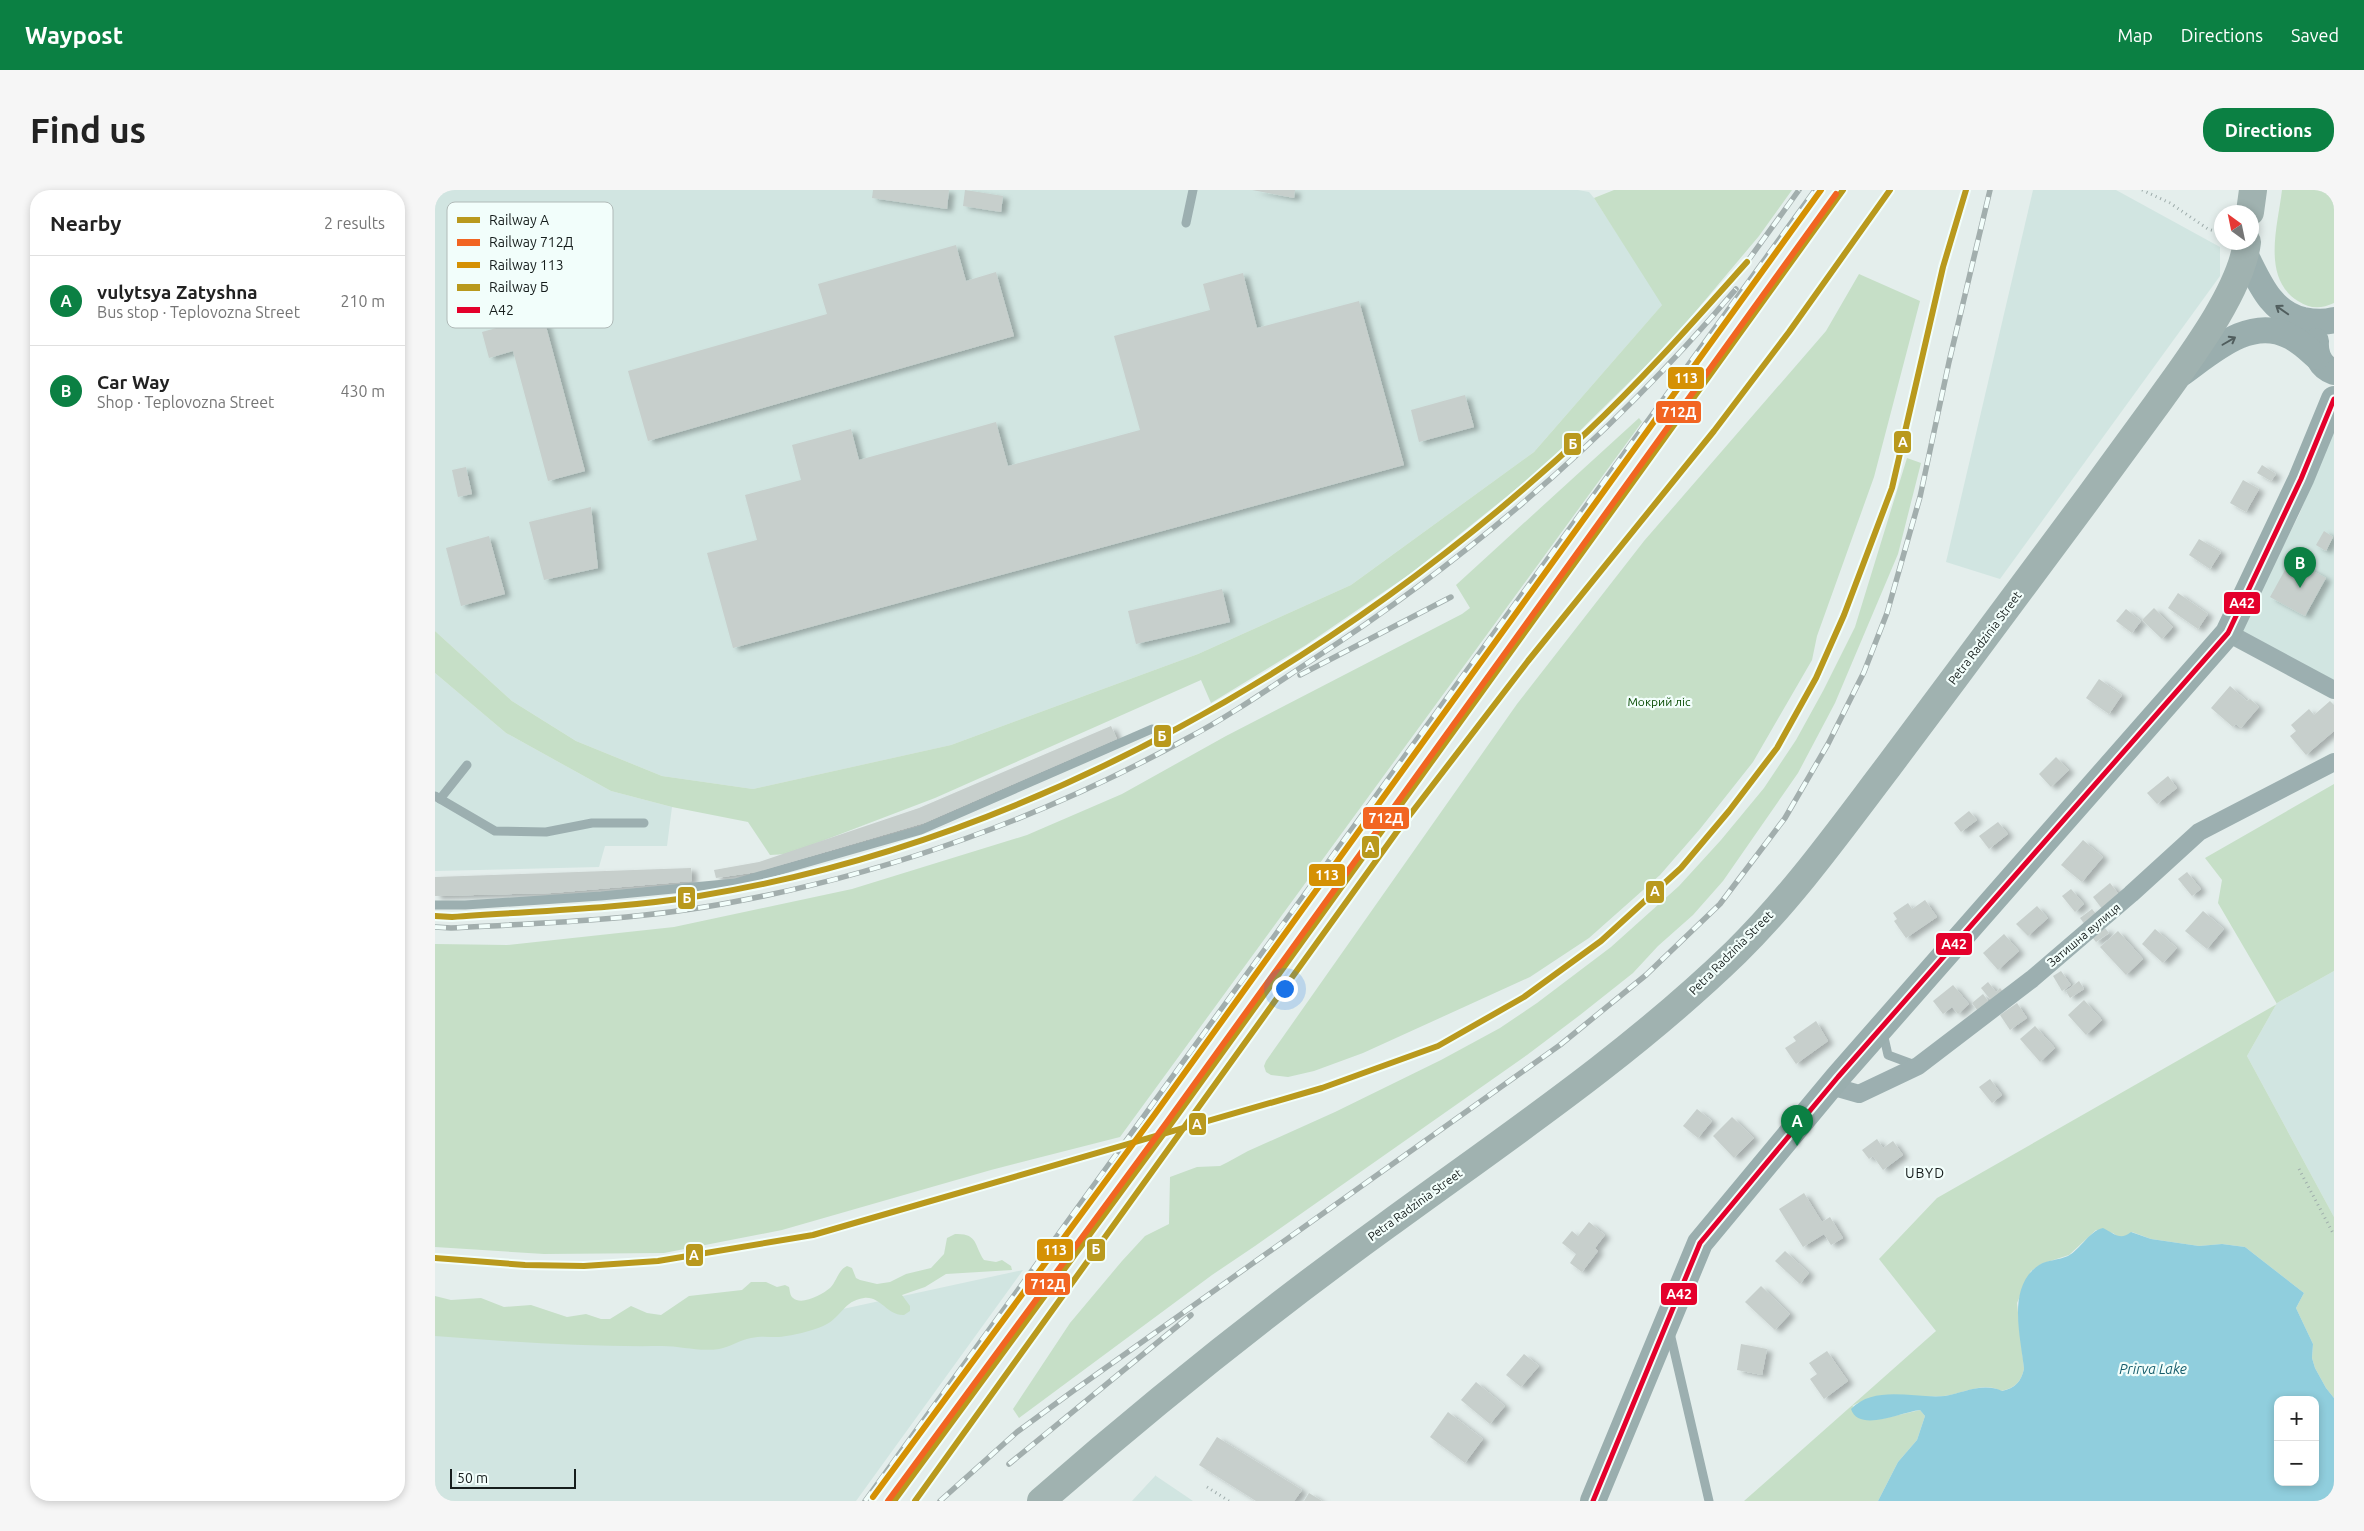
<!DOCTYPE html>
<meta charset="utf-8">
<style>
body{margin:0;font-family:Ubuntu,sans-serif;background:#f6f6f6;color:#222}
.controls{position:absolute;right:15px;bottom:15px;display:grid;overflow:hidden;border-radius:10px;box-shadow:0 2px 8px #0003}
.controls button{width:45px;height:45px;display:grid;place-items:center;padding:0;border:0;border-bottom:1px solid #e0e0e0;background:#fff;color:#222;font:25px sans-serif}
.compass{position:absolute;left:1779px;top:15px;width:45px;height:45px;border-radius:50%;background:#fff;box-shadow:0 2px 8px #0003;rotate:327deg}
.scale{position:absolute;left:15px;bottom:12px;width:126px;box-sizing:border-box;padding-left:5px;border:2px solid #161d1c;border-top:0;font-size:14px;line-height:18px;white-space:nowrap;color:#161d1c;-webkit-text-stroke:4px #f2fefb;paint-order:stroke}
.you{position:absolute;left:849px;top:798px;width:18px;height:18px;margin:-12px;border:4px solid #fff;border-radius:50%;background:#1a73e8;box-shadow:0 0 0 8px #1a73e833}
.badge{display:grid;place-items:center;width:32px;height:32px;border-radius:50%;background:#0b8043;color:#fff;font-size:16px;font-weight:700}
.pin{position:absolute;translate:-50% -41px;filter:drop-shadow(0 1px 2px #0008)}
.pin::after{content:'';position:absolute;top:26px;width:18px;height:15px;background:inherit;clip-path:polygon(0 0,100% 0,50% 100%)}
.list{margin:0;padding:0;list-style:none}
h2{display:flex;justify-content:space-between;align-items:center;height:65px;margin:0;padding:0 20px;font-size:21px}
h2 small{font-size:16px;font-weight:400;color:#767676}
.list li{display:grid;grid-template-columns:32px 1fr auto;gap:15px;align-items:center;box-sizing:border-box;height:90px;padding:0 20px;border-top:1px solid #e0e0e0}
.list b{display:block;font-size:19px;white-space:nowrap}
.list p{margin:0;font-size:16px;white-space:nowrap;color:#767676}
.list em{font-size:16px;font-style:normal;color:#767676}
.map{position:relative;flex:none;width:1899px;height:1311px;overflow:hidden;border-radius:20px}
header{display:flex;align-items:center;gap:30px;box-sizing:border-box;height:70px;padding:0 25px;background:#0b8043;color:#fff}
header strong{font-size:24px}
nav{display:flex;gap:28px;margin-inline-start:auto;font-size:18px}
.intro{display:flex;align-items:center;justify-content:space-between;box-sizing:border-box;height:120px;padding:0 30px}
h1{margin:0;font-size:35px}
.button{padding:12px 22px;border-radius:20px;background:#0b8043;color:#fff;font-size:18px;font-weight:700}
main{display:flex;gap:30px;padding:0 30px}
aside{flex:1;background:#fff;border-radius:20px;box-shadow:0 2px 8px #0003}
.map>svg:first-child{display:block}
.built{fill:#d1e5e1}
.green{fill:#c6dfc7}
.water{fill:#90cedd;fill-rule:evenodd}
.building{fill:#c7cfcc;filter:url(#shadow)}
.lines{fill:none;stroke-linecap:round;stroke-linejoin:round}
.path{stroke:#9eacab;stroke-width:3;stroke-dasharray:1 4;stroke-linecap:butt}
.lane{stroke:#9cafb0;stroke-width:9}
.street{stroke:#9cafb0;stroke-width:18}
.secondary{stroke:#9aaeae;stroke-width:26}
.primary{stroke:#a0b2b0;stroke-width:28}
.rail-casing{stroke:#a2aead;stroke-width:5.5}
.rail{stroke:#f2fefb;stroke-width:4;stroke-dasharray:11;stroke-linecap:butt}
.bus-1-casing{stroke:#f2fefb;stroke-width:9}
.bus-1{stroke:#e4002b;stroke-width:5}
.rail-1-casing{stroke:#f2fefb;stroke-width:10}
.rail-2-casing{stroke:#f2fefb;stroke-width:10}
.rail-3-casing{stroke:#f2fefb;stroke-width:10}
.rail-4-casing{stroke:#f2fefb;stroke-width:10}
.rail-1{stroke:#b9991d;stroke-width:6}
.rail-2{stroke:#f26522;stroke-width:6}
.rail-3{stroke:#d59104;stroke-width:6}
.rail-4{stroke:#b9991d;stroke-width:6}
.oneway{stroke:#515e5e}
.labels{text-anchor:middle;stroke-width:4.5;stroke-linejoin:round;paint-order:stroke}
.street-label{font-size:12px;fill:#161d1c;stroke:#f2fefb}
.park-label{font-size:12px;fill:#064900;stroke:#f2fefb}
.neighbourhood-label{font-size:14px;letter-spacing:1px;fill:#161d1c;stroke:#f2fefb}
.water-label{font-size:14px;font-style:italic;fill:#165d6c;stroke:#f2fefb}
.key{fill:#f2fefb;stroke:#b0bab8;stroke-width:1}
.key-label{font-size:14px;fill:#161d1c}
.line-badge{stroke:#f2fefb;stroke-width:2}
.badge-label{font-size:14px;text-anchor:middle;font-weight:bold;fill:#fff}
</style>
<header>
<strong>Waypost</strong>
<nav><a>Map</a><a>Directions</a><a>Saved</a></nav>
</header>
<div class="intro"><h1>Find us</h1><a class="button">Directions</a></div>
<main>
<aside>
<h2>Nearby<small>2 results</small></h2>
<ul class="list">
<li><span class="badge">A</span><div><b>vulytsya Zatyshna</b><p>Bus stop · Teplovozna Street</p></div><em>210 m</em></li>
<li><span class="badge">B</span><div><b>Car Way</b><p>Shop · Teplovozna Street</p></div><em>430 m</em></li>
</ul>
</aside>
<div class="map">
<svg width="1899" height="1311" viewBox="0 0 1899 1311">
<defs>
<filter id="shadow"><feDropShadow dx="5.5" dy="3" stdDeviation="2.5" flood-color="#0004"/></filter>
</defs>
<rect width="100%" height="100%" fill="#e4eeec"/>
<!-- built -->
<g class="built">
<path d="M0 0H1143L1154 2 1159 8 1228 114 1099 262 916 395 763 464 516 555 318 599 227 586 141 551 77 511 0 441Z"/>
<path d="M1598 0H1681L1785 57V86L1565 389 1511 372Z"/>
<path d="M1898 242 1899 244V490L1804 442 1864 325Z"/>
<path d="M0 483 71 543 176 601 237 617 232 656H170L164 677 0 681Z"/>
<path d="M1899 781V1027L1812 866 1842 813Z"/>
<path d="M588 1080 421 1311H0V1135L311 1140Z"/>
<path d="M721 1285V1286L758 1311H697Z"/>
</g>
<!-- green -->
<g class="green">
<path d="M1179 0H1357L1324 46 1234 153 1107 278 978 382 871 455 776 513 766 490 500 608 353 664 335 665 313 632 237 617 176 601 71 543 0 483V441L77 511 141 551 227 586 318 599 516 555 763 464 916 395 1099 262 1227 115 1159 8Z"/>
<path d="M1847 0H1899V113C1886 119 1875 119 1863 111 1826 88 1843 35 1847 0Z"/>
<path d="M1424 84 1485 111 1439 287 1382 446 1377 470 1318 572 1265 639 1225 685 1154 748 1095 787 928 863 879 881 853 887 836 885 831 882 829 876 831 871 1082 514 1209 351 1391 141Z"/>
<path d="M1204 228 1207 232 685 947 556 980 347 1040 229 1063 109 1064 0 1057V754L72 755 239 737 417 699 592 645 687 604 791 546 1027 424 1035 418 1021 395Z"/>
<path d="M1472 268 1486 273 1463 364 1400 513 1363 583 1288 691 1258 725 1223 756 1198 783 1145 825 1092 865 820 1056 777 1085 584 1228 578 1219 635 1133 687 1071 710 1046 734 1034 735 987 762 977 785 976 793 972 813 961 900 922 1006 870 1065 838 1102 813 1176 757 1244 696 1286 650 1329 598 1361 550 1388 501 1420 437Z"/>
<path d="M1899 594V781L1842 813 1812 866 1899 1027V1208L1891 1198 1880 1178 1877 1168 1878 1154 1861 1118 1869 1103 1810 1057 1787 1054 1764 1056 1716 1049 1697 1042 1691 1047 1684 1048 1678 1043 1661 1040 1634 1065 1606 1074 1596 1081 1582 1113 1589 1179C1586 1192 1580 1198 1566 1201 1548 1191 1528 1204 1509 1206 1477 1209 1448 1199 1417 1216L1446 1229 1485 1220 1490 1226 1482 1250 1463 1272 1443 1311H1309L1501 1141 1444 1069 1502 1008 1842 814 1783 713 1787 690 1770 668Z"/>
<path d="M520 1044C543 1043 539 1055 549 1070L561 1072 567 1070 576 1076 577 1080 511 1084 490 1097 467 1105 475 1116V1121L469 1125C452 1126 446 1106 429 1108 408 1111 407 1127 390 1135 381 1140 353 1147 342 1147 333 1147 325 1146 316 1148 305 1150 295 1157 284 1159 264 1162 246 1156 227 1156 151 1157 76 1152 0 1146V1106L16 1110 46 1108 69 1117 96 1115 132 1127 151 1124 166 1129H175L196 1116 212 1123 226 1125 254 1106 307 1100 316 1092H331L342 1097 350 1095 354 1097C355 1101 355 1106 358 1108 367 1116 388 1104 395 1098 402 1091 403 1080 412 1076L417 1078 421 1088 425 1090 442 1094 455 1092 471 1084 496 1078 509 1064 512 1048Z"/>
</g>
<!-- water -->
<path class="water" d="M1668 1038C1680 1044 1685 1051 1696 1042L1716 1049 1764 1056 1787 1054 1810 1057 1869 1103 1861 1118 1878 1154 1877 1168 1880 1178 1891 1198 1899 1208V1311H1443L1463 1272 1482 1250 1490 1226 1485 1220C1466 1222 1424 1243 1416 1219 1440 1194 1480 1209 1510 1206 1528 1203 1548 1192 1567 1201 1580 1198 1586 1192 1589 1179 1586 1147 1571 1097 1604 1075 1612 1070 1624 1070 1633 1066 1646 1059 1654 1041 1668 1038ZM1843 1210H1880V1292H1843Z"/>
<!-- building -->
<g class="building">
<path d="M438 0H514L512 19 437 8Z"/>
<path d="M530 0 568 6 566 22 528 16Z"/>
<path d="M817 0H860L859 8Z"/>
<path d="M521 55 531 91 561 82 579 146 213 251 193 181 392 124 383 94Z"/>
<path d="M808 83 822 138 924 111 969 275 298 458 272 363 322 350 310 305 366 290 357 255 416 239 424 270 561 232 573 276 705 240 679 146 775 120 768 94Z"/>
<path d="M108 125 150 281 113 291 78 161 54 168 47 142Z"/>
<path d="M1030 205 1039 237 984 252 976 220Z"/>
<path d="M1827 275 1841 284 1836 291 1822 283Z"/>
<path d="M31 277 37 304 23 307 17 280Z"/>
<path d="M1808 290 1824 299 1811 322 1795 313Z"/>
<path d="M156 317 163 378 109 390 94 332Z"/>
<path d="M1889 341 1898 347 1891 361 1881 355Z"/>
<path d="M54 346 70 404 26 416 11 358Z"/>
<path d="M1764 349 1786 362 1775 379 1754 365Z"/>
<path d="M1856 369 1891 388 1870 426 1835 407Z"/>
<path d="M787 399 795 432 701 454 693 421Z"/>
<path d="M1743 403 1773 424 1763 439 1733 418Z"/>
<path d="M1719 418 1738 437 1727 449 1707 430Z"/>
<path d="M1691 419 1706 431 1697 443 1681 431Z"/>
<path d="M1664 489 1687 505 1674 524 1651 508Z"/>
<path d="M1795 496 1812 511 1815 509 1824 517 1806 538 1801 534 1798 537 1776 518Z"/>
<path d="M1895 511 1899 515V541L1871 565 1855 546 1861 541 1856 535 1874 519 1879 525Z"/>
<path d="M676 536 682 549 489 633 322 682 281 688 279 680 324 672 484 618Z"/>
<path d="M1621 567 1634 580 1616 597 1604 584Z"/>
<path d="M1733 586 1742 598 1722 614 1712 603Z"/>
<path d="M1534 621 1542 630 1526 642 1519 633Z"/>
<path d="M1563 632 1573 644 1554 659 1544 646Z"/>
<path d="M1648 650 1668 667 1647 692 1626 675Z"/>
<path d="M256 678 257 691 117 703 0 706V687Z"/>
<path d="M1752 682 1766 699 1757 706 1743 689Z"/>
<path d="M1675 693 1685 706 1668 720 1658 707Z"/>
<path d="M1636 699 1649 714 1640 722 1627 706Z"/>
<path d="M1490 710 1502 727 1471 748 1459 731 1462 729 1458 723 1473 713 1477 719Z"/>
<path d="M1602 716 1613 728 1593 746 1581 734Z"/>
<path d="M1657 719 1663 726 1651 736 1645 728Z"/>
<path d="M1768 721 1789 739 1772 759 1750 741Z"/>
<path d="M1670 738 1674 743 1661 752 1657 747Z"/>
<path d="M1720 739 1742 758 1728 773 1707 754Z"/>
<path d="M1683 741 1708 769 1691 785 1665 757Z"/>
<path d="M1569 744 1584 761 1563 780 1548 763Z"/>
<path d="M1626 781 1636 795 1627 801 1618 786Z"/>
<path d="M1644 791 1649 799 1635 808 1631 801Z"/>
<path d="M1553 792 1561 802 1565 798 1571 805 1559 814 1546 798Z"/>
<path d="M1518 795 1534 814 1523 824 1517 817 1508 824 1498 811Z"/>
<path d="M1548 804 1556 815 1545 824 1537 813Z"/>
<path d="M1649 810 1667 830 1651 845 1633 825Z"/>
<path d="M1582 813 1592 828 1575 840 1565 825Z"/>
<path d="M1381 831 1393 851 1361 874 1350 858 1361 851 1358 847Z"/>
<path d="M1600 836 1620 858 1605 872 1585 849Z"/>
<path d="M1555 889 1567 905 1557 913 1544 897Z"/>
<path d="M1262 919 1277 931 1263 948 1248 936Z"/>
<path d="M1297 927 1319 948 1299 968 1278 946Z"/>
<path d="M1442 949 1448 958 1458 951 1468 965 1448 980 1438 966 1434 969 1427 960Z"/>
<path d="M1369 1003 1387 1032 1395 1027 1408 1048 1396 1055 1389 1044 1368 1057 1344 1019Z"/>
<path d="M1154 1032 1170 1045 1160 1058 1163 1061 1147 1082 1135 1073 1141 1064 1127 1053 1137 1041 1143 1046Z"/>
<path d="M1350 1061 1374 1083 1365 1094 1340 1071Z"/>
<path d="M1326 1096 1355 1124 1340 1140 1310 1112Z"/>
<path d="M1306 1154 1332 1159 1327 1185 1302 1180Z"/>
<path d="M1392 1161 1413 1191 1389 1209 1375 1189 1382 1184 1374 1173Z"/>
<path d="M1089 1164 1104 1176 1086 1197 1071 1185Z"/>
<path d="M1041 1192 1070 1216 1055 1234 1026 1210Z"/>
<path d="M1013 1222 1048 1249 1030 1273 995 1247Z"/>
<path d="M782 1247 867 1300 859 1311H821L764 1275Z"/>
<path d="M874 1303 887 1311H869Z"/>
</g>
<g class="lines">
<!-- path -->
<g class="path">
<path d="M1707 0 1735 13 1773 39 1786 43"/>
<path d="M1864 979 1899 1045"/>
<path d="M772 1297 794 1311"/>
</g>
<!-- lane -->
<g class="lane">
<path d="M751 33 758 0"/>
<path d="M0 606 60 641 111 642 157 633H209"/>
<path d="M5 609 32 575"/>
<path d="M0 715H30L166 706 300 693 486 640 717 539"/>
<path d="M1448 843 1453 865 1480 875"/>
<path d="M1235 1143 1274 1311"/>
</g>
<!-- street -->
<g class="street">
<path d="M1793 443 1899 500"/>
<path d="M1396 896 1424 904 1483 876 1597 789 1696 704 1764 642 1899 572"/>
</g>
<!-- secondary -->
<g class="secondary">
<path d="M1810 64C1824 91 1835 122 1868 130 1878 132 1889 133 1899 130"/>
<path d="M1881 151C1880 165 1885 177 1899 182"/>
<path d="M1746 184C1777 162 1815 126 1854 146 1865 151 1874 160 1882 167"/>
<path d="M1158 1311 1265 1053 1403 887 1793 443 1866 289 1899 209"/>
</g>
<!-- primary -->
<g class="primary">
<path d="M1815 22 1818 0"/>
<path d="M606 1311C717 1214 833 1121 952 1035 1071 948 1195 865 1301 762 1358 706 1405 640 1453 577 1520 487 1588 397 1654 307 1677 276 1699 245 1722 214 1751 173 1806 102 1812 52"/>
</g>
<defs>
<g id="rail">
<path d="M1312 72 1364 0"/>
<path d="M865 485 1016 407"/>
<path d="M0 737 16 738C110 733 205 730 298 712 455 683 611 626 751 549 795 526 836 497 877 470 1036 367 1179 243 1301 99"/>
<path d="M574 1274 756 1125"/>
<path d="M430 1311 1380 0"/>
<path d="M505 1311 582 1242 638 1201 1125 855 1211 785 1285 714 1350 628 1393 554 1429 482 1452 423 1485 307 1514 172 1555 0"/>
</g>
</defs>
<!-- rail casing -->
<use href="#rail" class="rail-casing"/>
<!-- rail -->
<use href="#rail" class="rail"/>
<defs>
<path id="bus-1" d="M1158 1311 1265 1053 1403 887 1793 443 1866 289 1899 209"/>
</defs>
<!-- bus-1 casing -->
<use href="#bus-1" class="bus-1-casing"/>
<!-- bus-1 -->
<use href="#bus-1" class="bus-1"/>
<defs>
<g id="rail-1">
<path d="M0 1068 90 1075 149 1076 223 1071 378 1045 887 898 1003 856 1089 807 1166 751 1246 678 1294 621 1342 558 1381 488 1409 425 1457 298 1508 77 1531 0"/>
<path d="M459 1311 741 927 1408 0"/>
</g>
<path id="rail-2" d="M453 1311 732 932 1401 4"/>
<path id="rail-3" d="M438 1307 720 924 1386 0"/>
<g id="rail-4">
<path d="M0 726 17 727C99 721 183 719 264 706 596 652 909 469 1152 242 1209 188 1260 130 1312 72"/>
<path d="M480 1311 961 643 1093 471 1279 241 1354 142 1455 0"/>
</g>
</defs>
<!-- rail-1 casing -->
<use href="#rail-1" class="rail-1-casing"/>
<!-- rail-2 casing -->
<use href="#rail-2" class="rail-2-casing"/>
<!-- rail-3 casing -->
<use href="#rail-3" class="rail-3-casing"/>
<!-- rail-4 casing -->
<use href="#rail-4" class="rail-4-casing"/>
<!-- rail-1 -->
<use href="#rail-1" class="rail-1"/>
<!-- rail-2 -->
<use href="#rail-2" class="rail-2"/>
<!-- rail-3 -->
<use href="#rail-3" class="rail-3"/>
<!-- rail-4 -->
<use href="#rail-4" class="rail-4"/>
</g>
<!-- one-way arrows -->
<defs><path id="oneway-shaft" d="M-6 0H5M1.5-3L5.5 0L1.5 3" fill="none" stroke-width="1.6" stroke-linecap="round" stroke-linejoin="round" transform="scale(1.25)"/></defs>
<g class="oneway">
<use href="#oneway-shaft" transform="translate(1847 120) rotate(-145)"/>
<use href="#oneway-shaft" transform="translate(1794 151) rotate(-30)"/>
</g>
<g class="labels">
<!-- street labels -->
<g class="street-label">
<text transform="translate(1550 448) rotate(-53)" y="4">Petra Radzinia Street</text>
<text transform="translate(1649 745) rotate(-40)" y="4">Затишна вулиця</text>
<text transform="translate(1296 763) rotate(-45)" y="4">Petra Radzinia Street</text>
<text transform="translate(980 1015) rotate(-36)" y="4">Petra Radzinia Street</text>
</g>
<!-- park labels -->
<g class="park-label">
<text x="1224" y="516">Мокрий ліс</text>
</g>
<!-- neighbourhood labels -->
<g class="neighbourhood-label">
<text x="1490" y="988">UBYD</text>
</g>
<!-- water labels -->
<g class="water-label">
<text x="1718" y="1184">Prirva Lake</text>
</g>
</g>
<!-- legend -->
<rect x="12" y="12" width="166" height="126" rx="8" class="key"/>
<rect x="22" y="27" width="23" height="6" fill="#b9991d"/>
<rect x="22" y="49" width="23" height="7" fill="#f26522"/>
<rect x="22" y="72" width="23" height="6" fill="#d59104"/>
<rect x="22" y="94" width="23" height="7" fill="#b9991d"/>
<rect x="22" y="117" width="23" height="6" fill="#e4002b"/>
<g class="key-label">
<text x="54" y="35">Railway A</text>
<text x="54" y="57">Railway 712Д</text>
<text x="54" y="80">Railway 113</text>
<text x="54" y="102">Railway Б</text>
<text x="54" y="125">А42</text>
</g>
<g class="line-badge">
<rect x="1232" y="176" width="38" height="24" rx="5" fill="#d59104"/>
<rect x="1220" y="210" width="47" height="24" rx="5" fill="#f26522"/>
<rect x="1458" y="240" width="19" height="24" rx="5" fill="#b9991d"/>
<rect x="1128" y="242" width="19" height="24" rx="5" fill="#b9991d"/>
<rect x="1788" y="401" width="38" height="24" rx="5" fill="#e4002b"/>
<rect x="718" y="534" width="19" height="24" rx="5" fill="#b9991d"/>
<rect x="927" y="616" width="48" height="24" rx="5" fill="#f26522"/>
<rect x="926" y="645" width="19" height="24" rx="5" fill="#b9991d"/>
<rect x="873" y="673" width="38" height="24" rx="5" fill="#d59104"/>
<rect x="1210" y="690" width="20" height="24" rx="5" fill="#b9991d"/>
<rect x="242" y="696" width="19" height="24" rx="5" fill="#b9991d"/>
<rect x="1500" y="742" width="38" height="24" rx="5" fill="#e4002b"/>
<rect x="753" y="922" width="19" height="24" rx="5" fill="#b9991d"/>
<rect x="651" y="1048" width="20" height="24" rx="5" fill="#b9991d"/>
<rect x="601" y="1048" width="38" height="24" rx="5" fill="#d59104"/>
<rect x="250" y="1053" width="19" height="24" rx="5" fill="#b9991d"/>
<rect x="589" y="1082" width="47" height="24" rx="5" fill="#f26522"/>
<rect x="1225" y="1092" width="38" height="24" rx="5" fill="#e4002b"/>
</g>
<g class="badge-label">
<text x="1251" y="193">113</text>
<text x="1244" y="227">712Д</text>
<text x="1468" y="257">A</text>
<text x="1138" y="259">Б</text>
<text x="1807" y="418">А42</text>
<text x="727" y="551">Б</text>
<text x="951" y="633">712Д</text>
<text x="935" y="662">A</text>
<text x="892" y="690">113</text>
<text x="1220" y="706">A</text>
<text x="252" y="713">Б</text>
<text x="1519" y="759">А42</text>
<text x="762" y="939">A</text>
<text x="661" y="1064">Б</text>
<text x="620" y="1065">113</text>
<text x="259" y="1070">A</text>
<text x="613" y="1099">712Д</text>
<text x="1244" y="1109">А42</text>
</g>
</svg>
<div class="controls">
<button>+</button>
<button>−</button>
</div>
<svg class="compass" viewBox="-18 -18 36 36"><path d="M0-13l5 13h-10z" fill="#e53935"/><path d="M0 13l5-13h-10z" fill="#767676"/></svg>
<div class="scale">50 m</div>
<div class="you"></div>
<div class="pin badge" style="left:1362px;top:956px">A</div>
<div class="pin badge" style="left:1865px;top:398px">B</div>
</div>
</main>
